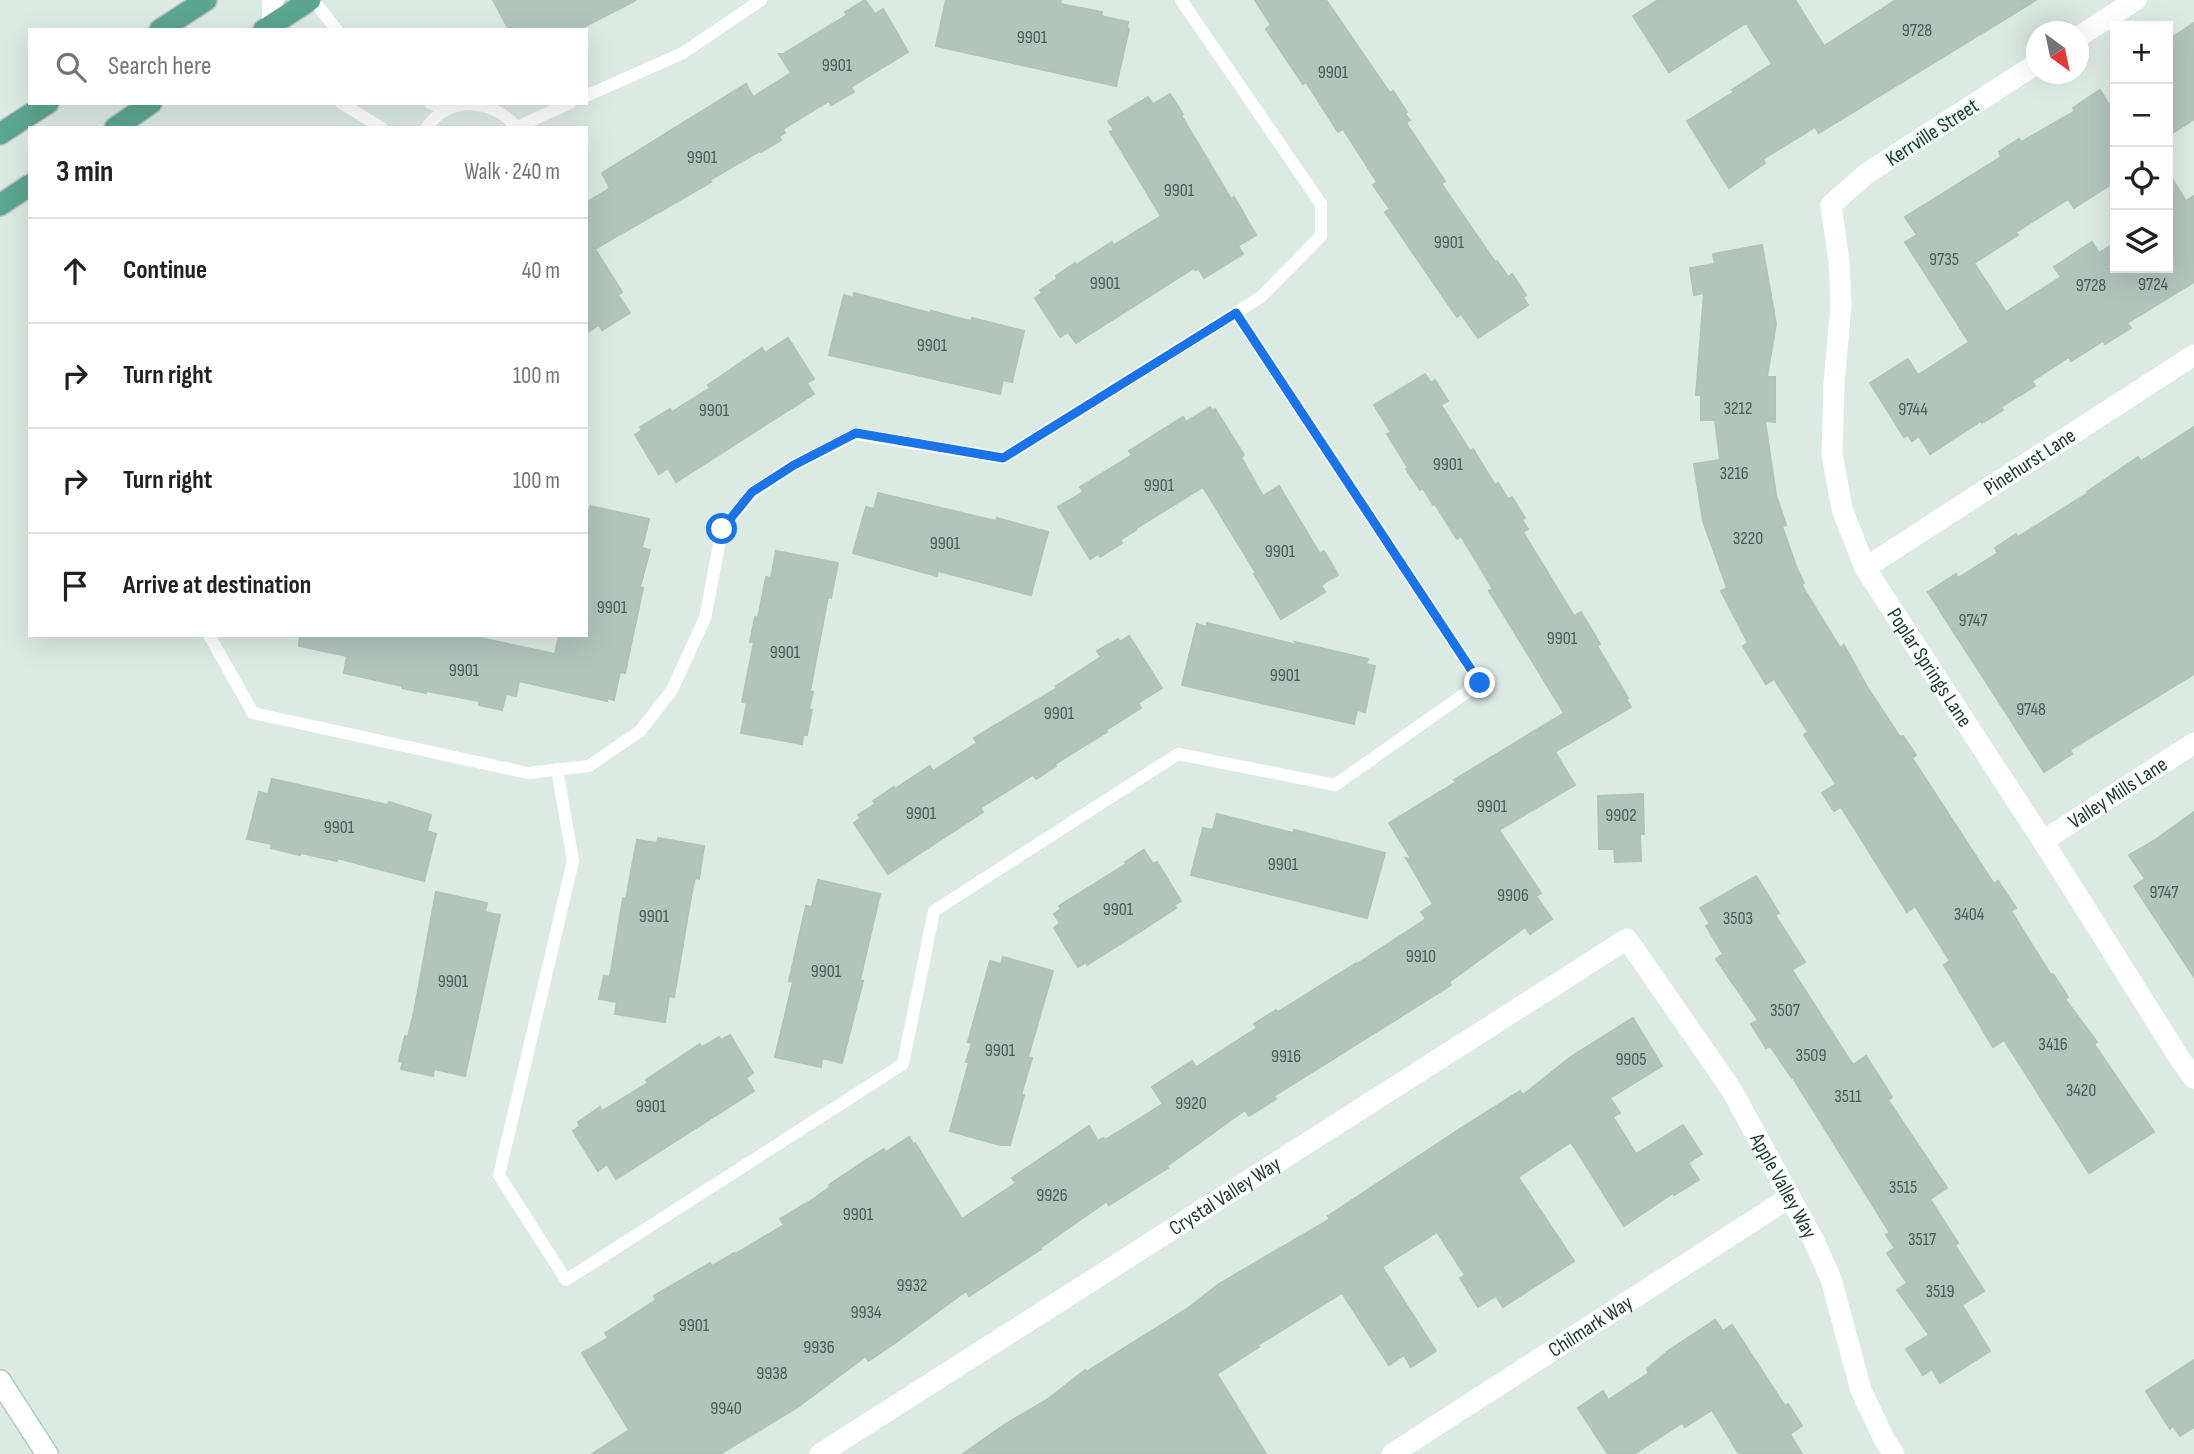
<!DOCTYPE html>
<meta charset="utf-8">
<style>
body{margin:0;font-family:"Sofia Sans Condensed",sans-serif;background:#f6f6f6;color:#202124}
.controls{position:absolute;right:21px;top:21px;display:grid;overflow:hidden;border-radius:0px;box-shadow:0 7px 28px #0002}
.controls button{width:63px;height:63px;display:grid;place-items:center;padding:0;border:0;border-bottom:2px solid #e0e0e0;background:#fff;color:#202124;font:35px sans-serif}
.compass{position:absolute;left:2026px;top:21px;width:63px;height:63px;border-radius:50%;background:#fff;box-shadow:0 7px 28px #0002;rotate:147deg}
.stop{position:absolute;width:21px;height:21px;margin:-16px;border:5px solid #1a73e8;border-radius:50%;background:#fff}
.stop.end{background:#1a73e8;border-color:#fff;box-shadow:0 2px 7px #0008}
.list{margin:0;padding:0;list-style:none}
h2{display:flex;justify-content:space-between;align-items:center;height:91px;margin:0;padding:0 28px;font-size:30px}
h2 small{font-size:23px;font-weight:400;color:#757577}
.list li{display:grid;grid-template-columns:46px 1fr auto;gap:21px;align-items:center;box-sizing:border-box;height:105px;padding:0 28px;border-top:2px solid #e0e0e0}
.list b{display:block;font-size:26px;white-space:nowrap}
.list em{font-size:23px;font-style:normal;color:#757577}
.icon{flex:none;width:38px;height:38px;fill:none;stroke:currentColor;stroke-width:2;stroke-linecap:round;stroke-linejoin:round}
.map{position:relative;flex:none;width:2194px;height:1454px;overflow:hidden}
.search{position:absolute;background:#fff;box-shadow:0 7px 28px #0002;left:28px;top:28px;width:560px;height:77px;display:flex;align-items:center;gap:18px;box-sizing:border-box;padding:0 24px;border-radius:0px;color:#757577;font-size:26px}
.panel{position:absolute;background:#fff;box-shadow:0 7px 28px #0002;left:28px;top:126px;width:560px;height:511px;border-radius:0px}
.map>svg:first-child{display:block}
.building{fill:#b1c5bd;stroke:#aec4bb;stroke-width:2}
.lines{fill:none;stroke-linecap:round;stroke-linejoin:round}
.secondary-casing{stroke:#aecbc0;stroke-width:24}
.primary-casing{stroke:#bbc4c2;stroke-width:24}
.service{stroke:#fff;stroke-width:12}
.minor{stroke:#fff;stroke-width:21}
.secondary{stroke:#fff;stroke-width:21}
.primary{stroke:#5ca591;stroke-width:21}
.route{stroke:#1a73e8;stroke-width:9}
.labels{text-anchor:middle;stroke-width:5;stroke-linejoin:round;paint-order:stroke}
.number-label{font-size:18px;fill:#425e55}
.street-label{font-size:21px;fill:#1d3b32;stroke:#edf7f2}
</style>
<div class="map">
<svg width="2194" height="1454" viewBox="0 0 2194 1454">
<rect width="100%" height="100%" fill="#dceae4"/>
<!-- building -->
<g class="building">
<path d="M493 0H636L578 30H509Z"/>
<path d="M865 0 875 14 883 9 908 52 851 87 854 92 831 105 829 101 783 129 785 133 779 136 781 140 761 152 760 151 710 180 711 182 595 249 622 292 618 295 630 313 602 330 599 325 586 333V203L610 188 602 173 746 84 753 97 791 73 779 54H783L847 15 845 12Z"/>
<path d="M946 0H1061L1060 4 1102 12 1101 16 1128 22 1127 28 1129 29 1116 86 936 46Z"/>
<path d="M1255 0H1326L1390 93 1393 91 1407 112 1405 114 1410 120 1406 123 1445 181 1441 183 1495 262 1497 261 1508 277 1512 274 1526 295 1523 297 1528 305 1478 338 1461 314 1457 317 1385 212 1390 209 1373 185 1377 182 1343 129 1338 132 1306 82 1303 84 1266 29 1271 25Z"/>
<path d="M1658 0H1795L1824 46 1896 0H2036L1819 133 1815 127 1763 159 1765 163 1729 188 1687 121 1734 92 1732 90 1772 64 1746 23 1669 72 1633 16Z"/>
<path d="M2194 23V119L2168 136V40Z"/>
<path d="M2100 90 2115 114V182L2074 208 2068 199 2016 232 2018 235 1974 263 2006 312 2061 277 2054 267 2092 242 2099 253 2115 243V268H2168V172L2186 201 2194 196V282L2127 323 2131 328 2105 344 2103 341 2071 361 2069 357 2032 381 2035 386 2001 407 2003 410 1982 423 1981 421 1930 454 1919 436 1912 441 1908 435 1904 437 1870 383 1908 359 1918 375 1969 342 1905 242 1917 235 1905 217 2001 157 1999 152 2019 139 2021 142 2075 111 2073 108Z"/>
<path d="M1170 94 1183 114 1181 115 1231 199 1234 197 1256 235 1238 246 1243 254 1204 278 1199 269 1195 270 1194 268 1076 343 1068 332 1060 337 1035 298 1042 293 1040 290 1057 279 1056 276 1075 263 1076 265 1112 242 1114 245 1161 216 1110 132 1114 130 1108 121 1148 97 1153 104Z"/>
<path d="M1762 245 1776 324 1767 377H1775V422L1765 421 1776 495 1786 525 1782 526 1797 569 1804 583 1801 584 1840 648 1844 645 1867 687 1900 737 1903 736 1916 755 1912 758 1994 884 1998 881 2016 908 2011 911 2051 975 2053 974 2068 997 2065 999 2097 1042 2094 1044 2154 1132 2089 1173 2004 1040 1993 1047 1944 965 1950 961 1915 906 1907 912 1841 807 1834 811 1822 793 1836 784 1804 735 1808 732 1774 679 1766 684 1743 646 1748 643 1721 591 1727 588 1703 521 1694 464 1720 460 1715 420H1701V395H1696L1704 293 1694 295 1690 268 1715 264 1713 254Z"/>
<path d="M854 293 930 313 931 311 971 321 972 318 1024 331 1012 382 1003 380 1000 394 829 355 844 295 853 298Z"/>
<path d="M788 338 814 379 807 383 814 394 676 482 668 468 659 474 635 435 642 430 640 427 670 409 672 412 710 388 708 385 762 348 765 353Z"/>
<path d="M1425 374 1431 383 1435 380 1448 401 1441 405 1470 451 1473 449 1495 485 1498 483 1508 499 1512 497 1525 518 1522 520 1528 529 1523 532 1574 616 1581 612 1600 644 1597 646 1628 698 1626 699 1631 707 1555 752 1575 785 1499 830 1541 893 1536 896 1552 919 1530 934 1525 927 1449 982 1451 985 1274 1096 1276 1099 1249 1116 1245 1110 1167 1166 1168 1168 1109 1205 1107 1201 1040 1248 1041 1249 969 1296 966 1291 892 1345 868 1361 866 1356 798 1407 720 1454H592L629 1430 582 1353 608 1338 605 1333 656 1300 654 1296 710 1263 712 1266 734 1253 735 1254 784 1225 780 1219 815 1198 830 1187 829 1185 863 1162 884 1149 886 1152 909 1137 913 1144 915 1143 962 1219 1016 1183 1012 1178 1089 1126 1098 1141 1103 1138 1105 1140 1163 1104 1152 1087 1192 1061 1196 1067 1257 1028 1254 1024 1276 1010 1278 1012 1355 964 1354 966 1426 919 1421 912 1433 904 1406 858 1412 860 1389 823 1456 782 1454 780 1564 713 1489 591 1493 589 1461 536 1457 539 1435 504 1433 505 1423 488 1420 490 1406 469 1408 468 1387 434 1391 432 1374 405Z"/>
<path d="M1210 407 1212 410 1215 409 1244 455 1241 457 1263 496 1279 486 1320 554 1324 551 1338 575 1321 585 1325 592 1281 619 1254 574 1256 573 1203 487 1135 529 1136 530 1120 540 1122 543 1100 557 1098 554 1090 559 1058 507 1083 492 1080 487 1132 455 1129 451 1183 417 1186 422Z"/>
<path d="M2194 427V674L2070 750 2072 754 2044 772 1928 592 1956 574 1958 578 1998 553 1995 548 2016 534 2018 537 2088 493 2087 492 2138 457 2141 461Z"/>
<path d="M878 493 996 521 997 518 1048 532 1031 595 938 571 937 576 853 553 866 507 874 509Z"/>
<path d="M590 506 649 519 642 548 650 550 640 587 643 588 625 673 620 672 614 700 607 698V701L519 681 516 696 506 694 502 710 479 705V701L426 691V693L402 688V686L344 673 347 656 299 646 300 635H466L555 654 559 635H586V522Z"/>
<path d="M776 551 838 563 831 598 828 597 810 691 813 692 809 709 812 710 807 735H803L802 744 741 733 747 703 742 702 754 642H750L755 617 758 618 766 577 771 578Z"/>
<path d="M1207 623 1297 645 1295 642 1368 659 1366 664 1375 666 1365 712 1357 710 1354 724 1182 685 1197 624 1207 627Z"/>
<path d="M1129 636 1162 688 1138 703 1141 708 1106 730 1107 732 1055 764 1056 766 1036 779 1033 775 980 808 983 812 888 874 854 823 861 818 858 815 875 804 873 801 894 787 895 789 930 766 933 771 977 743 974 738 1057 688 1056 686 1101 657 1097 651 1118 639 1120 642Z"/>
<path d="M272 779 388 805 389 802 431 815 427 831 436 834 424 881 337 858V861L301 853 300 855 271 848 272 844 247 839 259 792 268 794Z"/>
<path d="M1643 794 1644 834H1640L1641 861 1615 862 1614 849H1599L1598 796Z"/>
<path d="M2194 812V977L2134 886 2145 879 2129 855 2155 840Z"/>
<path d="M1217 814 1293 833 1294 830 1385 853 1367 918 1191 875 1203 828 1213 830Z"/>
<path d="M658 838 704 846 699 879 695 878 691 897 674 997 669 996 665 1022 615 1014 617 1002 599 999 604 976 610 977 623 898 626 899 637 840 657 843Z"/>
<path d="M1144 850 1153 864 1157 862 1181 901 1174 905 1176 908 1144 929 1087 965 1086 962 1078 967 1054 928 1060 923 1054 914 1061 909 1059 906 1126 864 1125 862Z"/>
<path d="M1756 876 1779 913 1775 915 1805 962 1792 970 1853 1065 1866 1056 1892 1097 1888 1100 1947 1188 1930 1199 1958 1243 1955 1245 1984 1291 1962 1305 1990 1351 1940 1383 1932 1369 1923 1375 1906 1349 1929 1335 1897 1290 1907 1283 1887 1253 1895 1248 1886 1235 1890 1233 1793 1078H1792L1770 1046 1766 1048 1751 1024 1758 1020 1716 959 1723 954 1706 926 1710 924 1700 908Z"/>
<path d="M818 880 880 894 860 980 863 981 842 1063 822 1058 821 1067 775 1057 793 982 789 981 806 906 812 907Z"/>
<path d="M436 892 487 903 485 912 500 915 465 1076 434 1069 433 1076 401 1069 403 1062 399 1061 405 1036 408 1037 414 1012Z"/>
<path d="M1003 957 1053 971 1028 1057 1032 1058 1021 1095H1024L1010 1145H1000L950 1131 969 1062H966L972 1043 968 1042 990 961 1001 964Z"/>
<path d="M1633 1018 1662 1066 1610 1098 1620 1113 1613 1117 1636 1154 1683 1125 1702 1154 1688 1163 1699 1180 1674 1195 1673 1193 1624 1226 1571 1142 1518 1177 1574 1261 1503 1307 1496 1296 1478 1307 1460 1278 1465 1275 1437 1232 1382 1267 1436 1351 1411 1367 1404 1355 1389 1365 1342 1293 1258 1345 1259 1347 1217 1374 1266 1454H963L1004 1425 1048 1399 1085 1370 1086 1372 1188 1308 1219 1284 1330 1219 1328 1216 1458 1130 1520 1091 1523 1095 1572 1056Z"/>
<path d="M730 1035 753 1073 746 1078 754 1091 616 1179 607 1164 598 1171 573 1131 580 1126 578 1122 600 1107 602 1111 648 1083 646 1080 700 1044 702 1047 719 1037 721 1040Z"/>
<path d="M1715 1320 1723 1331 1732 1325 1785 1406 1788 1404 1802 1426 1790 1434 1802 1454H1739L1712 1410 1685 1427 1682 1423 1634 1454H1608L1578 1408 1603 1391 1608 1400 1649 1373 1647 1369 1668 1351Z"/>
<path d="M2194 1360V1427L2180 1436 2173 1426 2170 1429 2146 1391Z"/>
</g>
<g class="lines">
<defs>
<path id="secondary" d="M0 1381 47 1454"/>
<g id="primary">
<path d="M160 30 206 0"/>
<path d="M264 30 310 0"/>
<path d="M115 128 151 103"/>
<path d="M0 134 48 103"/>
<path d="M0 205 30 185"/>
</g>
</defs>
<!-- secondary casing -->
<use href="#secondary" class="secondary-casing"/>
<!-- primary casing -->
<use href="#primary" class="primary-casing"/>
<!-- service -->
<g class="service">
<path d="M313 0 337 30"/>
<path d="M586 96 683 53 761 0"/>
<path d="M341 103 382 128"/>
<path d="M430 103 445 110"/>
<path d="M517 127 570 103"/>
<path d="M426 128C451 94 491 99 518 128"/>
<path d="M209 635 253 713 528 773 589 766 640 731 672 690 705 618 722 529 753 492 794 465 856 434 1003 458 1261 297 1321 236V204L1181 0"/>
<path d="M557 769 573 861 499 1175 566 1280 903 1064 934 911 1178 754 1335 785 1480 683 1236 313"/>
</g>
<!-- minor -->
<g class="minor">
<path d="M272 24 273 0"/>
<path d="M2078 37 2136 0"/>
<path id="s1" d="M2036 64 1866 174 1831 205 1839 262 1841 305 1834 384 1832 454 1842 509 1865 568 2043 841 2180 1059 2194 1078"/>
<path id="s2" d="M1865 568 2194 355"/>
<path id="s3" d="M2043 841 2194 743"/>
<path id="s4" d="M820 1454 1627 939 1731 1089 1814 1241 1831 1279 1861 1390 1884 1439 1894 1454"/>
<path id="s5" d="M1392 1454 1790 1197"/>
</g>
<!-- secondary -->
<use href="#secondary" class="secondary"/>
<!-- primary -->
<use href="#primary" class="primary"/>
</g>
<g class="lines">
<!-- route -->
<path class="route" d="M722 529 752 492 794 465 856 433 1003 458 1236 313 1480 683"/>
</g>
<g class="labels">
<!-- number labels -->
<g class="number-label">
<text x="1917" y="36">9728</text>
<text x="1032" y="43">9901</text>
<text x="837" y="71">9901</text>
<text x="1333" y="78">9901</text>
<text x="702" y="163">9901</text>
<text x="1179" y="196">9901</text>
<text x="1449" y="248">9901</text>
<text x="1944" y="265">9735</text>
<text x="1105" y="289">9901</text>
<text x="2153" y="290">9724</text>
<text x="2091" y="291">9728</text>
<text x="932" y="351">9901</text>
<text x="1738" y="414">3212</text>
<text x="1913" y="415">9744</text>
<text x="714" y="416">9901</text>
<text x="1448" y="470">9901</text>
<text x="1734" y="479">3216</text>
<text x="1159" y="491">9901</text>
<text x="1748" y="544">3220</text>
<text x="945" y="549">9901</text>
<text x="1280" y="557">9901</text>
<text x="612" y="613">9901</text>
<text x="1973" y="626">9747</text>
<text x="1562" y="644">9901</text>
<text x="785" y="658">9901</text>
<text x="464" y="676">9901</text>
<text x="1285" y="681">9901</text>
<text x="2031" y="715">9748</text>
<text x="1059" y="719">9901</text>
<text x="1492" y="812">9901</text>
<text x="921" y="819">9901</text>
<text x="1621" y="821">9902</text>
<text x="339" y="833">9901</text>
<text x="1283" y="870">9901</text>
<text x="2164" y="898">9747</text>
<text x="1513" y="901">9906</text>
<text x="1118" y="915">9901</text>
<text x="1969" y="920">3404</text>
<text x="654" y="922">9901</text>
<text x="1738" y="924">3503</text>
<text x="1421" y="962">9910</text>
<text x="826" y="977">9901</text>
<text x="453" y="987">9901</text>
<text x="1785" y="1016">3507</text>
<text x="2053" y="1050">3416</text>
<text x="1000" y="1056">9901</text>
<text x="1811" y="1061">3509</text>
<text x="1286" y="1062">9916</text>
<text x="1631" y="1065">9905</text>
<text x="2081" y="1096">3420</text>
<text x="1848" y="1102">3511</text>
<text x="1191" y="1109">9920</text>
<text x="651" y="1112">9901</text>
<text x="1903" y="1193">3515</text>
<text x="1052" y="1201">9926</text>
<text x="858" y="1220">9901</text>
<text x="1922" y="1245">3517</text>
<text x="912" y="1291">9932</text>
<text x="1940" y="1297">3519</text>
<text x="866" y="1318">9934</text>
<text x="694" y="1331">9901</text>
<text x="819" y="1353">9936</text>
<text x="772" y="1379">9938</text>
<text x="726" y="1414">9940</text>
</g>
<!-- street labels -->
<g class="street-label">
<text transform="translate(1932 132) rotate(-33)" y="7">Kerrville Street</text>
<text dy="7" stroke="none"><textPath href="#s2" startOffset="196">Pinehurst Lane</textPath></text>
<text dy="7" stroke="none"><textPath href="#s1" startOffset="737">Poplar Springs Lane</textPath></text>
<text dy="7" stroke="none"><textPath href="#s3" startOffset="89">Valley Mills Lane</textPath></text>
<text dy="7" stroke="none"><textPath href="#s4" startOffset="1250">Apple Valley Way</textPath></text>
<text dy="7" stroke="none"><textPath href="#s4" startOffset="480">Crystal Valley Way</textPath></text>
<text dy="7" stroke="none"><textPath href="#s5" startOffset="236">Chilmark Way</textPath></text>
</g>
</g>
</svg>
<div class="controls">
<button>+</button>
<button>−</button>
<button><svg class="icon" aria-label="locate" viewBox="0 0 24 24"><circle cx="12" cy="12" r="6"/><path d="M12 2v4M12 18v4M2 12h4M18 12h4"/></svg></button>
<button><svg class="icon" aria-label="layers" viewBox="0 0 24 24"><path d="M12 4l9 5-9 5-9-5zM3 14l9 5 9-5"/></svg></button>
</div>
<svg class="compass" viewBox="-18 -18 36 36"><path d="M0-13l5 13h-10z" fill="#e53935"/><path d="M0 13l5-13h-10z" fill="#757577"/></svg>
<div class="stop" style="left:722px;top:529px"></div>
<div class="stop end" style="left:1480px;top:683px"></div>
<div class="search"><svg class="icon" aria-label="search" viewBox="0 0 24 24"><circle cx="10" cy="10" r="6"/><path d="M15 15l6 6"/></svg>Search here</div>
<section class="panel">
<h2>3 min<small>Walk · 240 m</small></h2>
<ul class="list">
<li><svg class="icon" aria-label="ahead" viewBox="0 0 24 24"><path d="M12 20V5M6 11l6-6 6 6"/></svg><div><b>Continue</b></div><em>40 m</em></li>
<li><svg class="icon" aria-label="right" viewBox="0 0 24 24"><path d="M7 20v-9h11M14 6l5 5-5 5"/></svg><div><b>Turn right</b></div><em>100 m</em></li>
<li><svg class="icon" aria-label="right" viewBox="0 0 24 24"><path d="M7 20v-9h11M14 6l5 5-5 5"/></svg><div><b>Turn right</b></div><em>100 m</em></li>
<li><svg class="icon" aria-label="arrive" viewBox="0 0 24 24"><path d="M6 21V4h12l-3 4 3 4H6"/></svg><div><b>Arrive at destination</b></div></li>
</ul>
</section>
</div>
